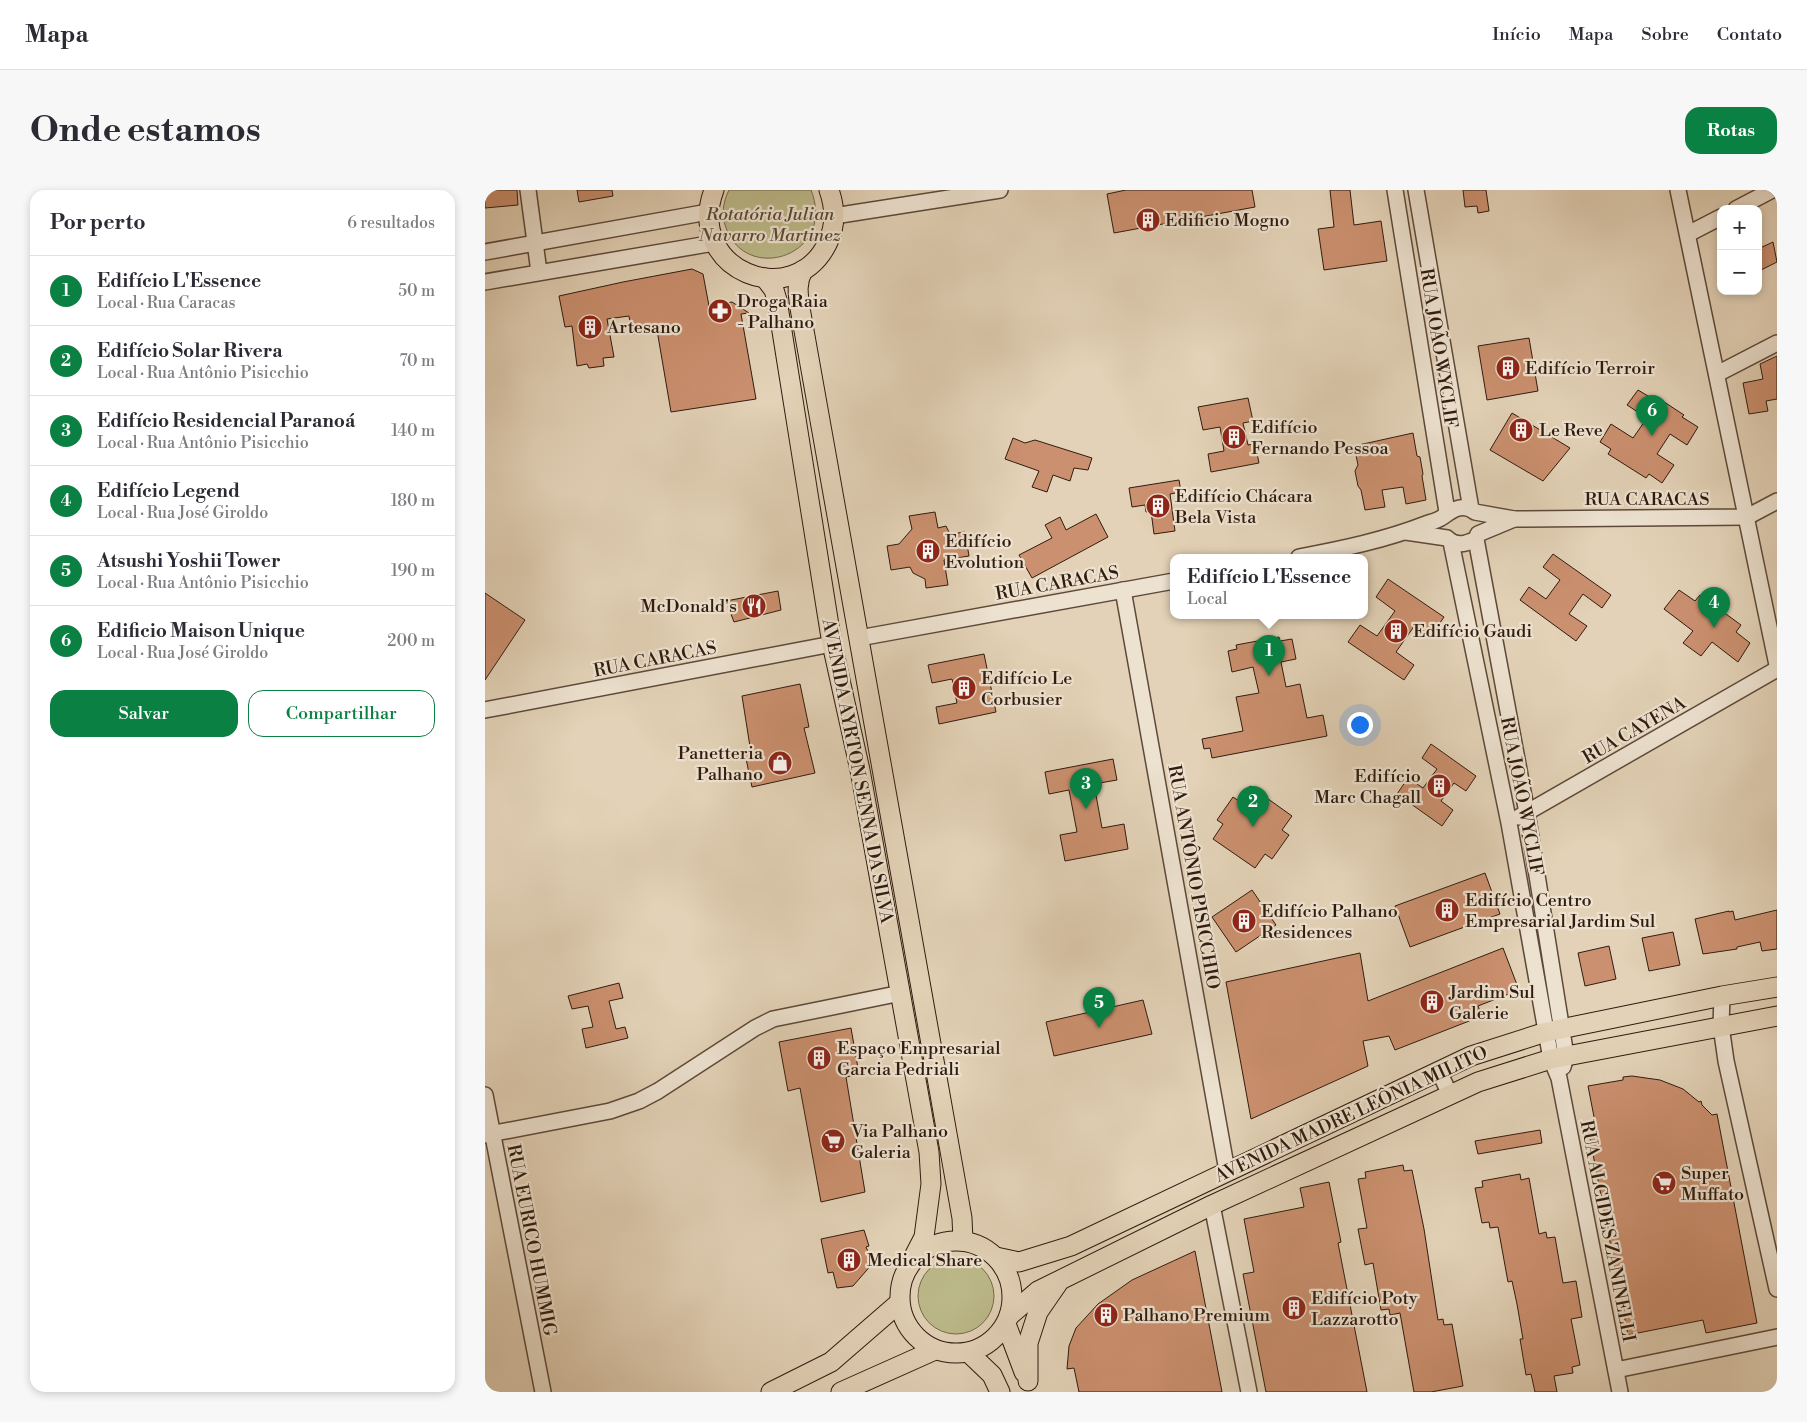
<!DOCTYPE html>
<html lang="pt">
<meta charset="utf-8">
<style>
body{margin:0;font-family:"Libre Bodoni",serif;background:#f7f7f7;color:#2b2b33}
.controls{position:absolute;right:15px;top:15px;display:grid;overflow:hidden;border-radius:10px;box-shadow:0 2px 8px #0003}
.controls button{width:45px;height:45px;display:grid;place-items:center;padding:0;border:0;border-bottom:1px solid #e1e1e2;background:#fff;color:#2b2b33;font:25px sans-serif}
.you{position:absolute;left:874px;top:534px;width:18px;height:18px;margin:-12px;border:4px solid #fff;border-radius:50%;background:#1a73e8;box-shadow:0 0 0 8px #1a73e833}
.badge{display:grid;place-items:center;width:32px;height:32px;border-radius:50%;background:#0b8043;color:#fff;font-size:16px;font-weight:700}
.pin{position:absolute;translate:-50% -41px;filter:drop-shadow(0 1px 2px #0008)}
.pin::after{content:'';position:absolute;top:26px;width:18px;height:15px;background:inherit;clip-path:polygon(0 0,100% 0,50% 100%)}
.popup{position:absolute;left:685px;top:364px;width:198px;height:65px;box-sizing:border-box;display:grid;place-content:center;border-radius:10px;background:#fff;filter:drop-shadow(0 1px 4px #0005);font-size:16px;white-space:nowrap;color:#7c7c81}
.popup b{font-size:19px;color:#2b2b33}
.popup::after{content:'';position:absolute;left:50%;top:100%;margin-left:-10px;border:10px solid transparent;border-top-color:#fff}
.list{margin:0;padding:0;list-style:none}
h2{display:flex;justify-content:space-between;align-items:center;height:65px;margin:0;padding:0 20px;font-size:21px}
h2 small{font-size:16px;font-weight:400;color:#7c7c81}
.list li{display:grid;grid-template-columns:32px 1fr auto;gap:15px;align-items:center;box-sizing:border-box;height:70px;padding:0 20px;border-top:1px solid #e1e1e2}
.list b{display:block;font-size:19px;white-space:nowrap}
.list p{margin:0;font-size:16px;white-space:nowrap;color:#7c7c81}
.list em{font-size:16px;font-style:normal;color:#7c7c81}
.actions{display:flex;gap:10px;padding:15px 20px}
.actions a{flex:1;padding:11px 0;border:1px solid #0b8043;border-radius:15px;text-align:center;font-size:18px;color:#0b8043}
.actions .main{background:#0b8043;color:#fff}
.map{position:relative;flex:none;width:1292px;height:1202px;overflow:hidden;border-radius:15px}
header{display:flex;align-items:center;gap:30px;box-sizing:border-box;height:70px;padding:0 25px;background:#fff;border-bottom:1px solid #e1e1e2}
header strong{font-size:24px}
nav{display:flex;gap:28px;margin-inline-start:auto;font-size:18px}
.intro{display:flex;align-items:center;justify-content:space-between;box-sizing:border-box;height:120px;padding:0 30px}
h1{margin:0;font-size:35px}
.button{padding:12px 22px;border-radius:15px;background:#0b8043;color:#fff;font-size:18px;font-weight:700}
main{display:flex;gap:30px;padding:0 30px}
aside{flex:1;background:#fff;border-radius:15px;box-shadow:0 2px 8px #0003}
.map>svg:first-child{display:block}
.green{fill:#bcb989;stroke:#766a4c}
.building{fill:#cb906f;stroke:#301b0f}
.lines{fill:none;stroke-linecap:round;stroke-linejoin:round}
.minor-casing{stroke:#5d4939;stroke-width:18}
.major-casing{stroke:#301b0f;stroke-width:21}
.minor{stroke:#ede2d0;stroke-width:15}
.major{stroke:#e3d2b7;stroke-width:19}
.labels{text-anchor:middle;stroke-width:4.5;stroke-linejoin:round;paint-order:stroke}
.park-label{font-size:18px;font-style:italic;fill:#5a4a34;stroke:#ede2d0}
.poi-label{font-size:18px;fill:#301b0f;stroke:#ede2d0;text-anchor:start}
.street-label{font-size:18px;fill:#301b0f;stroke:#ede2d0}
</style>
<header>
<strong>Mapa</strong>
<nav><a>Início</a><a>Mapa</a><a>Sobre</a><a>Contato</a></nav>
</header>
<div class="intro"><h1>Onde estamos</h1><a class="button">Rotas</a></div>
<main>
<aside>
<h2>Por perto<small>6 resultados</small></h2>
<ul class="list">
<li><span class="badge">1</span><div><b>Edifício L'Essence</b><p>Local · Rua Caracas</p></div><em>50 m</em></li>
<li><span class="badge">2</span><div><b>Edifício Solar Rivera</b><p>Local · Rua Antônio Pisicchio</p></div><em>70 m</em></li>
<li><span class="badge">3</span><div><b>Edifício Residencial Paranoá</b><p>Local · Rua Antônio Pisicchio</p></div><em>140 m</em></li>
<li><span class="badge">4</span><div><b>Edifício Legend</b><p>Local · Rua José Giroldo</p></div><em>180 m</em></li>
<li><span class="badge">5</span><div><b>Atsushi Yoshii Tower</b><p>Local · Rua Antônio Pisicchio</p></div><em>190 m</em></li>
<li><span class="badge">6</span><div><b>Edificio Maison Unique</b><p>Local · Rua José Giroldo</p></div><em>200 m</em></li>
</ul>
<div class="actions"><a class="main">Salvar</a><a>Compartilhar</a></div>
</aside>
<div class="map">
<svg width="1292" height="1202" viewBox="0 0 1292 1202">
<rect width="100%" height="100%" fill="#e3d2b7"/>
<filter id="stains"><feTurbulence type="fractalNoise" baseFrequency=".004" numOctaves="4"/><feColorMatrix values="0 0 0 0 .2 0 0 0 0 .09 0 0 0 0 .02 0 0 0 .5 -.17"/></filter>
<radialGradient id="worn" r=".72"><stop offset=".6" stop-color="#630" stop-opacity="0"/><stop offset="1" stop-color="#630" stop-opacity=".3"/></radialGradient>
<!-- green -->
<g class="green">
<path d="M244 0H326C352 65 262 95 241 38 236 25 238 12 244 0Z"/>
<circle cx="471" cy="1106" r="38"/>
</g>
<!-- building -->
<g class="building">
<path d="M0 0H32L33 15 0 18Z"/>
<path d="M92 0H127L128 6 94 12Z"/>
<path d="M641 0H767L770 17 629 43 622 4Z"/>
<path d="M845 0H865L869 35 896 31 902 71 839 80 833 39 849 37Z"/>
<path d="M978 0H1001L1004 21 993 23 992 16 980 17Z"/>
<path d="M1288 52 1292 72 1276 80 1273 70V59Z"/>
<path d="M207 79 218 84 224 116 247 112 264 123 256 124 271 209 186 222 172 140 147 144 144 126 122 129 129 167 118 168 119 176 104 178 102 174 92 176 87 136 80 137 74 106 138 92Z"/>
<path d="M1044 148 1053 201 1002 210 993 156Z"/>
<path d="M1292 166V209L1281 211 1283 221 1264 224 1258 193 1278 189 1275 174Z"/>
<path d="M1153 200 1168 209 1170 206 1199 225 1197 227 1213 237 1202 255 1185 244 1172 264 1189 275 1177 293 1164 284 1161 288 1123 264 1126 259 1115 252 1126 234 1148 248 1162 228 1142 215Z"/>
<path d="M763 208 768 231 758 233 763 255 770 254 774 273 726 282 723 264 739 261 735 237 718 240 713 217Z"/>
<path d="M1027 223 1085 258 1058 291 1005 260Z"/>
<path d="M928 243 932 266 935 267 938 284 937 286 941 310 921 314 918 297 897 300 900 317 880 320 876 300 873 296 870 281 873 275 869 256Z"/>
<path d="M528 248 540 253 550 250 607 268 603 280 589 278 585 291 568 285 562 302 547 297 554 281 520 269Z"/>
<path d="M694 290 696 302 685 304 690 341 669 344 666 321 661 322 660 315 647 317 644 298Z"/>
<path d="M450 322 453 338 461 336 465 344 480 342 484 366 459 370 463 395 441 398 440 389 428 383 425 377 406 380 402 356 414 354 427 339 424 326Z"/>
<path d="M611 324 623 347 547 388 534 365 567 348 560 335 575 327 581 340Z"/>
<path d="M1068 364 1126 405 1117 418 1098 404 1084 424 1102 436 1091 451 1035 410 1044 397 1061 409 1075 390 1058 377Z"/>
<path d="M903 389 959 427 946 446 930 435 911 462 929 475 919 490 863 452 875 435 892 446 910 421 891 407Z"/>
<path d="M1194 400 1210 411 1215 405 1256 435 1251 442 1265 453 1253 472 1227 452 1216 466 1198 453 1208 441 1179 419Z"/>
<path d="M293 401 296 420 249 432 241 411Z"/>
<path d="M0 403 40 430 0 490Z"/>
<path d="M794 447 795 451 807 449 811 469 796 472 801 497 815 494 822 528 838 525 842 546 727 568 725 558 719 559 717 549 758 541 751 507 774 503 768 477 747 482 743 461 752 459 751 455Z"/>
<path d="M499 464 511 522 454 534 451 517 472 513 467 489 447 493 443 475Z"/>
<path d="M315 494 324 537 319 538 330 583 267 597 260 564 266 563 257 506Z"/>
<path d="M946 554 991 586 981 601 969 593 956 611 968 620 957 636 912 604 923 588 938 598 952 579 937 568Z"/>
<path d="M628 569 632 590 609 594 617 638 639 634 643 659 580 671 575 645 592 642 584 600 564 604 560 582Z"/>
<path d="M765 596 807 626 797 640 804 645 787 669 780 664 770 678 728 649 738 634 732 630 748 607 754 611Z"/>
<path d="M1000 683 1015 724 925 757 910 716Z"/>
<path d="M767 700 791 735 751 762 727 727Z"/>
<path d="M1292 720V759L1277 761 1275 752 1252 757V759L1218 764 1210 729 1244 721V722L1248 721 1250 730Z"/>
<path d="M1188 742 1195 775 1164 781 1157 748Z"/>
<path d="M1124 756 1131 789 1100 796 1093 763Z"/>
<path d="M1018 758 1034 800 993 816 997 826 910 860 904 846 878 851 883 876 766 929 741 792 875 763 883 811Z"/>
<path d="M134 793 138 808 124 811 131 839 140 837 143 848 101 858 97 839 108 837 103 816 87 819 83 806Z"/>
<path d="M658 810 667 844 569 866 561 832Z"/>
<path d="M366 838 374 884 361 887 380 1002 336 1012 315 898 303 901 294 852Z"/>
<path d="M1147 886 1175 890 1198 899 1214 912 1216 911 1217 915 1227 925 1232 924 1272 1133 1221 1143 1218 1130 1143 1145 1102 933 1110 932 1103 896 1138 890V887Z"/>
<path d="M1055 940 1057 953 993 964 990 951Z"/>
<path d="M918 975 919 981 927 980 939 1039 953 1130 958 1129 959 1135 967 1134 978 1196 946 1202H929L915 1123 905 1125 904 1119 896 1120 888 1073 880 1075 873 1039 882 1038 873 989 881 988 880 982Z"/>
<path d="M1035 984 1036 990 1044 988 1054 1044 1061 1042 1062 1048 1070 1047 1078 1093 1091 1091 1097 1127 1086 1129 1095 1175 1087 1177 1088 1183 1069 1186 1072 1202H1050L1046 1184 1041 1185 1035 1149H1038L1032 1114 1027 1091 1023 1092 1013 1037 1005 1038 1004 1032 997 1033 990 998 998 997 997 991Z"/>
<path d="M844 992 856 1052 853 1053 882 1202H781L758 1084 769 1082 759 1029 819 1017 815 998Z"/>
<path d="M379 1040 384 1056 381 1057 388 1073 368 1096 352 1098 348 1082 343 1083 336 1049Z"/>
<path d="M710 1061 737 1202H594L589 1178 582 1179 584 1156 591 1138 613 1114 647 1090Z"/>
</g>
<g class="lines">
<defs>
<g id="minor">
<path d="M43 0 54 82"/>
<path d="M910 0 962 322"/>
<path d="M931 0 986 319"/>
<path d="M1193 0 1292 475"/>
<path d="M1251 19 1287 0"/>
<path d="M349 26 515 0"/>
<path d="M1203 44 1236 27"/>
<path d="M0 62 223 22"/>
<path d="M0 92 229 53"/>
<path d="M1232 184 1292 153"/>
<path d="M921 342 962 348C971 357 981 354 991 349L993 344 1029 329"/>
<path d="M991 349 1042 623 1081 866 1078 877"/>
<path d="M966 352 1024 633 1066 869 1074 888 1135 1202"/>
<path d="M814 367C857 359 900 350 941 334 946 332 955 330 959 326 968 319 979 313 990 322L1029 329 1262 327 1292 311"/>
<path d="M638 400 742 981"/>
<path d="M374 448 689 391"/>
<path d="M0 520 347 454"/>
<path d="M1034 627 1292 479"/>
<path d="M1237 806 1236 836 1241 871 1292 1099"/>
<path d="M954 881 965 905"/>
<path d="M0 905 58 1202"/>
<path d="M0 945 125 921 154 911 173 901 270 838 288 829 416 803"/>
<path d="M727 1015 764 1202"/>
<path d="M1131 1180 1292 1147"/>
</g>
<g id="major">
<path d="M229 0C199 80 309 124 343 52 351 35 350 17 344 0"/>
<path d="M318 80C311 93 313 104 315 118L477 1028 478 1051"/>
<path d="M280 88 289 100 292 110 347 454 375 580 444 962 446 994 439 1047 425 1074"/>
<circle cx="471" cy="1107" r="56"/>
<path d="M511 1067 534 1072 586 1056 986 866 1061 842 1237 806 1292 797"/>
<path d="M524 1126 553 1101 727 1015 993 892 1066 869 1292 826"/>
<path d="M521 1134 539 1182"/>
<path d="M484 1163 507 1185 515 1202"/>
<path d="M543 1191V1153L553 1122 573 1093"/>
<path d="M286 1202 346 1172 414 1113"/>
<path d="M356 1202 450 1160"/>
</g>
</defs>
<!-- minor casing -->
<use href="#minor" class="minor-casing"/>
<!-- major casing -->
<use href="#major" class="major-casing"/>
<!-- minor -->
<use href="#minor" class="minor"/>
<!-- major -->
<use href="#major" class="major"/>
</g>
<!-- icons -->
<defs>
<symbol id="building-disc" viewBox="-11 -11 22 22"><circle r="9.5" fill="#8f2418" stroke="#ede2d0"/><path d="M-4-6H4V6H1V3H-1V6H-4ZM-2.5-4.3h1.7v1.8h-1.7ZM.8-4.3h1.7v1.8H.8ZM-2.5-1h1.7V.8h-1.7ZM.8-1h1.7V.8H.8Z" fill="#fff"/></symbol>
<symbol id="pharmacy-disc" viewBox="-11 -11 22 22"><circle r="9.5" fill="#8f2418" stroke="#ede2d0"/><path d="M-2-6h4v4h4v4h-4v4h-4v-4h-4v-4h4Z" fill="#fff"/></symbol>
<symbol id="restaurant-disc" viewBox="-11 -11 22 22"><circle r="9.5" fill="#8f2418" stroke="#ede2d0"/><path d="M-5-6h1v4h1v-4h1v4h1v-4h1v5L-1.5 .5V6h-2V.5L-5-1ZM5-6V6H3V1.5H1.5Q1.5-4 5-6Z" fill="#fff"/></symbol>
<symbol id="shop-disc" viewBox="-11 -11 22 22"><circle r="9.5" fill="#8f2418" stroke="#ede2d0"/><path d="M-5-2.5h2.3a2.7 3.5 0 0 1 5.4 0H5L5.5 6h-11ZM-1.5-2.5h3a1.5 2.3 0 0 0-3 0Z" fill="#fff"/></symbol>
<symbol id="supermarket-disc" viewBox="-11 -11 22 22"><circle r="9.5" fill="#8f2418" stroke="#ede2d0"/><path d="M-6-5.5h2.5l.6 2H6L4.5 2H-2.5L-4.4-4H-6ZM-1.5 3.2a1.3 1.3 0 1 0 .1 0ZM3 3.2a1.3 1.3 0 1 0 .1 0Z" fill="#fff"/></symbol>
</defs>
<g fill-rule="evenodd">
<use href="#building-disc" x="649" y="16" width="28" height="28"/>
<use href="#pharmacy-disc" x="221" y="107" width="28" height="28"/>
<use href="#building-disc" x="91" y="123" width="28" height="28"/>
<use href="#building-disc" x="1009" y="164" width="28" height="28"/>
<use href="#building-disc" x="1022" y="226" width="28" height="28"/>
<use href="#building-disc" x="735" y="233" width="28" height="28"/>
<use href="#building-disc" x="659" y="302" width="28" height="28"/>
<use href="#building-disc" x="429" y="347" width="28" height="28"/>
<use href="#restaurant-disc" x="255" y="402" width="28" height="28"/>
<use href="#building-disc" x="897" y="427" width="28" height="28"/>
<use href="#building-disc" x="465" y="484" width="28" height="28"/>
<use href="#shop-disc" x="281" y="559" width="28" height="28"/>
<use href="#building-disc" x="940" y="582" width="28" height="28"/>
<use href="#building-disc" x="948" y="706" width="28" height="28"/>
<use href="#building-disc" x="745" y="717" width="28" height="28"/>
<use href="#building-disc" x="933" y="798" width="28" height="28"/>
<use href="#building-disc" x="320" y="854" width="28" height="28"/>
<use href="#supermarket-disc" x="334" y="937" width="28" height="28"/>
<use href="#supermarket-disc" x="1165" y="979" width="28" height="28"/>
<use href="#building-disc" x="350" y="1056" width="28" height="28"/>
<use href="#building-disc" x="795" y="1104" width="28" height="28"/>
<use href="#building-disc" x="607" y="1111" width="28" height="28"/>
</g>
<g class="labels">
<!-- park labels -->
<g class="park-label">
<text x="285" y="30">Rotatória Julian<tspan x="285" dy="21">Navarro Martinez</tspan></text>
</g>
<!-- poi labels -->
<g class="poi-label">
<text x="680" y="36">Edificio Mogno</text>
<text x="252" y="117">Droga Raia<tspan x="252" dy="21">- Palhano</tspan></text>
<text x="122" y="143">Artesano</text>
<text x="1040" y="184">Edifício Terroir</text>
<text x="766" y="243">Edifício<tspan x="766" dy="21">Fernando Pessoa</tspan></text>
<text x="1054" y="246">Le Reve</text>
<text x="690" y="312">Edifício Chácara<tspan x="690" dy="21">Bela Vista</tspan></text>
<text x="460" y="357">Edifício<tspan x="460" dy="21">Evolution</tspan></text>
<text x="252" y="422" text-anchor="end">McDonald's</text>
<text x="928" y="447">Edifício Gaudi</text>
<text x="496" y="494">Edifício Le<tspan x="496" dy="21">Corbusier</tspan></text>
<text x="278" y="569" text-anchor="end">Panetteria<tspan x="278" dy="21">Palhano</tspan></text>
<text x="936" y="592" text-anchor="end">Edifício<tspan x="936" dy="21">Marc Chagall</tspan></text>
<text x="980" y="716">Edifício Centro<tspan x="980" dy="21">Empresarial Jardim Sul</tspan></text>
<text x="776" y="727">Edifício Palhano<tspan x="776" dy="21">Residences</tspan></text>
<text x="964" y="808">Jardim Sul<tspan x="964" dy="21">Galerie</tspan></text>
<text x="352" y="864">Espaço Empresarial<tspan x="352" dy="21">Garcia Pedriali</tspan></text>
<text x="366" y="947">Via Palhano<tspan x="366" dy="21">Galeria</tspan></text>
<text x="1196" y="989">Super<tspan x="1196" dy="21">Muffato</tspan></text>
<text x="382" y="1076">Medical Share</text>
<text x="826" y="1114">Edifício Poty<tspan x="826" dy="21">Lazzarotto</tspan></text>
<text x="638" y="1131">Palhano Premium</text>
</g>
<!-- street labels -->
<g class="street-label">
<text transform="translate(954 158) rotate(81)" y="6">RUA JOÃO WYCLIF</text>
<text x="1162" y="315">RUA CARACAS</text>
<text transform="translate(572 393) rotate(-10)" y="6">RUA CARACAS</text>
<text transform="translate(170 469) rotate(-11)" y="6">RUA CARACAS</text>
<text transform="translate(1149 540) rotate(-30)" y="6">RUA CAYENA</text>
<text transform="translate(373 581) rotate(79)" y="6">AVENIDA AYRTON SENNA DA SILVA</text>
<text transform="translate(1037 606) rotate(79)" y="6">RUA JOÃO WYCLIF</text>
<text transform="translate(709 687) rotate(80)" y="6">RUA ANTÔNIO PISICCHIO</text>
<text transform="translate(866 924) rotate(-25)" y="6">AVENIDA MADRE LEÔNIA MILITO</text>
<text transform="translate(1123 1041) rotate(79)" y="6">RUA ALCIDES ZANINELLI</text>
<text transform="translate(47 1050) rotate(79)" y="6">RUA EURICO HUMMIG</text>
</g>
</g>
<rect width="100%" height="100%" filter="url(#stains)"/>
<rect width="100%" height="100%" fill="url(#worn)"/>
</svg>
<div class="controls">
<button>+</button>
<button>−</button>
</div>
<div class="you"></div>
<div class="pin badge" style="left:784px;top:486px">1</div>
<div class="popup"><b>Edifício L'Essence</b>Local</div>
<div class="pin badge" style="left:768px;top:637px">2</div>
<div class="pin badge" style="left:601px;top:619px">3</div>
<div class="pin badge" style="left:1229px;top:438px">4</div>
<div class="pin badge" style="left:614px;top:838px">5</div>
<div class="pin badge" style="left:1167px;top:246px">6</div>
</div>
</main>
